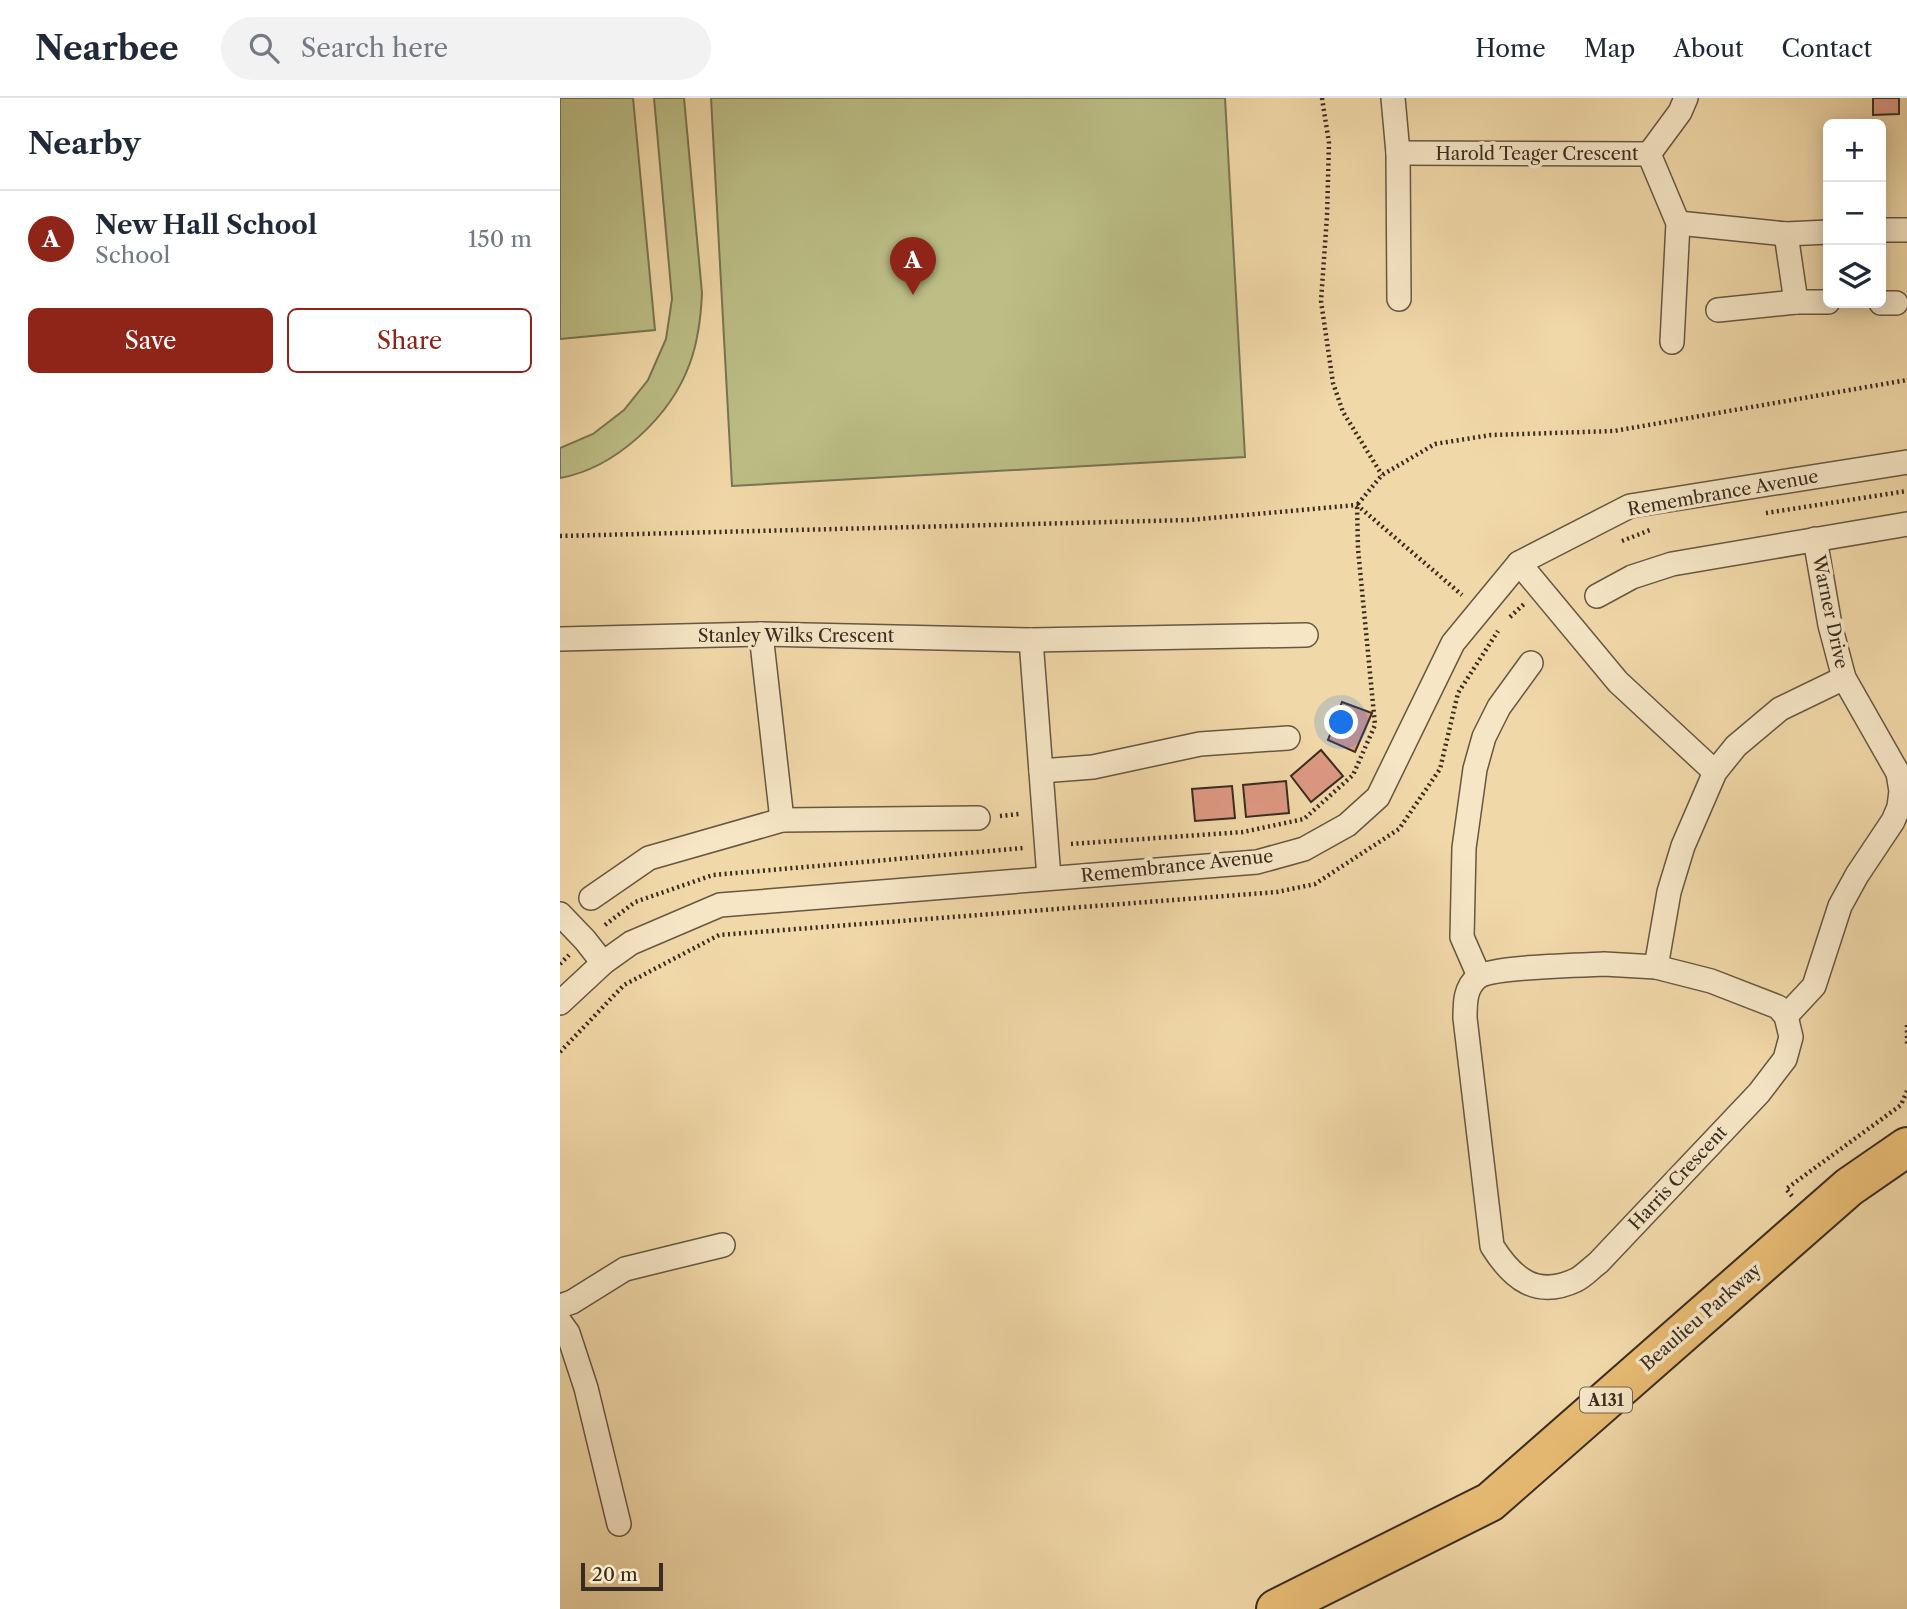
<!DOCTYPE html>
<meta charset="utf-8">
<style>
body{margin:0;font-family:"Libre Caslon Text",serif;background:#f2f2f3;color:#1f2937}
.controls{position:absolute;right:21px;top:21px;display:grid;overflow:hidden;border-radius:10px;box-shadow:0 4px 18px #0003}
.controls button{width:63px;height:63px;display:grid;place-items:center;padding:0;border:0;border-bottom:2px solid #e0e1e3;background:#fff;color:#1f2937;font:35px sans-serif}
.scale{position:absolute;left:21px;bottom:18px;width:82px;box-sizing:border-box;padding-left:7px;border:4px solid #392c20;border-top:0;font-size:19px;line-height:24px;white-space:nowrap;color:#392c20;-webkit-text-stroke:5px #f6e6c6;paint-order:stroke}
.you{position:absolute;left:782px;top:625px;width:24px;height:24px;margin:-18px;border:5px solid #fff;border-radius:50%;background:#1a73e8;box-shadow:0 0 0 10px #1a73e833}
.badge{display:grid;place-items:center;width:46px;height:46px;border-radius:50%;background:#8f2418;color:#fff;font-size:23px;font-weight:700}
.pin{position:absolute;translate:-50% -58px;filter:drop-shadow(0 2px 4px #0008)}
.pin::after{content:'';position:absolute;top:37px;width:24px;height:21px;background:inherit;clip-path:polygon(0 0,100% 0,50% 100%)}
.list{margin:0;padding:0;list-style:none}
h2{display:flex;justify-content:space-between;align-items:center;height:91px;margin:0;padding:0 28px;font-size:30px}
h2 small{font-size:23px;font-weight:400;color:#747a83}
.list li{display:grid;grid-template-columns:46px 1fr auto;gap:21px;align-items:center;box-sizing:border-box;height:98px;padding:0 28px;border-top:2px solid #e0e1e3}
.list b{display:block;font-size:26px;white-space:nowrap}
.list p{margin:0;font-size:23px;white-space:nowrap;color:#747a83}
.list em{font-size:23px;font-style:normal;color:#747a83}
.actions{display:flex;gap:14px;padding:21px 28px}
.actions a{flex:1;padding:16px 0;border:2px solid #8f2418;border-radius:10px;text-align:center;font-size:24px;color:#8f2418}
.actions .main{background:#8f2418;color:#fff}
.icon{flex:none;width:38px;height:38px;fill:none;stroke:currentColor;stroke-width:2;stroke-linecap:round;stroke-linejoin:round}
.map{position:relative;flex:none;width:1347px;height:1511px;overflow:hidden}
header{display:flex;align-items:center;gap:42px;box-sizing:border-box;height:98px;padding:0 35px;background:#fff;border-bottom:2px solid #e0e1e3}
header strong{font-size:33px}
nav{display:flex;gap:38px;margin-inline-start:auto;font-size:24px}
.search{width:490px;height:63px;background:#f2f2f3;display:flex;align-items:center;gap:18px;box-sizing:border-box;padding:0 24px;border-radius:38px;color:#747a83;font-size:26px}
main{display:flex}
aside{flex:1;background:#fff}
.map>svg:first-child{display:block}
.green{fill:#bcbe86;stroke:#7a7553;stroke-width:2}
.building{fill:#de9882;stroke:#392c20;stroke-width:2}
.lines{fill:none;stroke-linecap:round;stroke-linejoin:round}
.minor-casing{stroke:#675742;stroke-width:26}
.trunk-casing{stroke:#392c20;stroke-width:42}
.path{stroke:#392c20;stroke-width:4.5;stroke-dasharray:2 3.5;stroke-linecap:butt}
.minor{stroke:#f6e6c6;stroke-width:23}
.trunk{stroke:#e8bc74;stroke-width:38}
.labels{text-anchor:middle;stroke-width:7;stroke-linejoin:round;paint-order:stroke}
.shield{fill:#f6e6c6;stroke:#726452;stroke-width:2}
.shield-label{font-size:16px;font-weight:bold;fill:#392c20}
.street-label{font-size:18px;fill:#392c20;stroke:#f6e6c6}
</style>
<header>
<strong>Nearbee</strong>
<div class="search"><svg class="icon" aria-label="search" viewBox="0 0 24 24"><circle cx="10" cy="10" r="6"/><path d="M15 15l6 6"/></svg>Search here</div>
<nav><a>Home</a><a>Map</a><a>About</a><a>Contact</a></nav>
</header>
<main>
<aside>
<h2>Nearby<small></small></h2>
<ul class="list">
<li><span class="badge">A</span><div><b>New Hall School</b><p>School</p></div><em>150 m</em></li>
</ul>
<div class="actions"><a class="main">Save</a><a>Share</a></div>
</aside>
<div class="map">
<svg width="1347" height="1511" viewBox="0 0 1347 1511">
<rect width="100%" height="100%" fill="#f1d8a8"/>
<filter id="stains"><feTurbulence type="fractalNoise" baseFrequency=".00286" numOctaves="4"/><feColorMatrix values="0 0 0 0 .2 0 0 0 0 .09 0 0 0 0 .02 0 0 0 .5 -.17"/></filter>
<radialGradient id="worn" r=".72"><stop offset=".6" stop-color="#630" stop-opacity="0"/><stop offset="1" stop-color="#630" stop-opacity=".3"/></radialGradient>
<!-- green -->
<g class="green">
<path d="M0 0H73L95 232 0 241Z"/>
<path d="M94 0H124L142 195C141 218 138 243 130 265 111 318 56 370 0 380V350L33 336 64 312 88 282 106 241 112 201Z"/>
<path d="M151 0H665L685 359 172 388Z"/>
</g>
<!-- building -->
<g class="building">
<path d="M1313 0H1339V16L1313 17Z"/>
<path d="M782 604 812 615 795 654 768 642Z"/>
<path d="M761 652 783 678 751 704 731 678Z"/>
<path d="M726 683 729 715 686 719 683 687Z"/>
<path d="M672 688 675 720 635 723 632 691Z"/>
</g>
<g class="lines">
<defs>
<g id="minor">
<path d="M833 0 838 55 839 201"/>
<path d="M838 55 1089 56 1120 14 1126 0"/>
<path d="M1089 56 1118 125 1112 244"/>
<path d="M1118 125 1226 136 1268 134"/>
<path d="M1321 132H1347"/>
<path d="M1226 136 1236 204"/>
<path d="M1321 205H1336"/>
<path d="M1158 212 1236 204H1268"/>
<path d="M959 465 1058 584 1155 674"/>
<path d="M1037 498 1072 479 1112 466 1347 426"/>
<path d="M201 536 222 722"/>
<path d="M0 541 201 536 471 542 746 537"/>
<path d="M471 542 489 780"/>
<path d="M481 673 533 669 640 646 728 640"/>
<path d="M31 800 89 760 222 722 418 720"/>
<path d="M0 816 25 842 43 865"/>
<path d="M1044 866 1096 869 1151 883 1218 909 1226 918 1231 939 1225 961 1199 995 1038 1165C1031 1170 1023 1179 1016 1182 976 1201 952 1180 932 1148L905 920C905 905 905 889 918 879 932 869 1021 867 1044 866Z"/>
<path d="M1096 869 1109 794 1123 748 1155 674 1176 648 1220 611 1284 580"/>
<path d="M919 878 902 839 904 750 915 671 924 639 939 609 971 565"/>
<path d="M0 905 43 865 71 845 160 807 697 764 744 751 787 727 818 699 893 545 959 465 1070 408 1347 364"/>
<path d="M1226 918 1254 888 1280 808 1297 777 1333 723 1339 709 1341 693 1338 675 1284 580 1270 527 1255 441"/>
<path d="M0 1208 12 1204 65 1171 163 1147"/>
<path d="M0 1224 8 1235 26 1290 59 1426"/>
</g>
<path id="trunk" d="M716 1511 930 1404 1289 1089 1347 1049"/>
</defs>
<!-- minor casing -->
<use href="#minor" class="minor-casing"/>
<!-- trunk casing -->
<use href="#trunk" class="trunk-casing"/>
<!-- path -->
<g class="path">
<path d="M762 0 769 45 767 118 761 203 773 285 783 314 822 377"/>
<path d="M1206 415 1347 393"/>
<path d="M0 438 629 422 797 407 902 497"/>
<path d="M1062 443 1090 432"/>
<path d="M950 519 964 506"/>
<path d="M440 718 459 716"/>
<path d="M511 746 683 734 744 721 793 677 815 627 798 451 797 407 822 377 875 346 931 337 1054 333 1347 282"/>
<path d="M45 827 75 804 153 777 464 750"/>
<path d="M0 866 9 857"/>
<path d="M1347 927V949"/>
<path d="M0 954 64 887 159 837 717 794 755 786 839 731 880 671 898 595 938 533"/>
<path d="M1232 1098 1226 1091 1341 1007 1347 993"/>
</g>
<!-- minor -->
<use href="#minor" class="minor"/>
<!-- trunk -->
<use href="#trunk" class="trunk"/>
</g>
<g class="labels">
<!-- shield labels -->
<rect class="shield" x="1020" y="1289.5" width="52" height="25" rx="5"/>
<g class="shield-label">
<text x="1046" y="1308">A131</text>
</g>
<!-- street labels -->
<g class="street-label">
<text x="977" y="62">Harold Teager Crescent</text>
<text transform="translate(1163 395) rotate(-10)" y="6">Remembrance Avenue</text>
<text transform="translate(1270 514) rotate(78)" y="6">Warner Drive</text>
<text x="236" y="544">Stanley Wilks Crescent</text>
<text transform="translate(617 768) rotate(-6)" y="6">Remembrance Avenue</text>
<text transform="translate(1118 1080) rotate(-47)" y="6">Harris Crescent</text>
<text transform="translate(1141 1219) rotate(-41)" y="6">Beaulieu Parkway</text>
</g>
</g>
<rect width="100%" height="100%" filter="url(#stains)"/>
<rect width="100%" height="100%" fill="url(#worn)"/>
</svg>
<div class="controls">
<button>+</button>
<button>−</button>
<button><svg class="icon" aria-label="layers" viewBox="0 0 24 24"><path d="M12 4l9 5-9 5-9-5zM3 14l9 5 9-5"/></svg></button>
</div>
<div class="scale">20 m</div>
<div class="you"></div>
<div class="pin badge" style="left:353px;top:197px">A</div>
</div>
</main>
